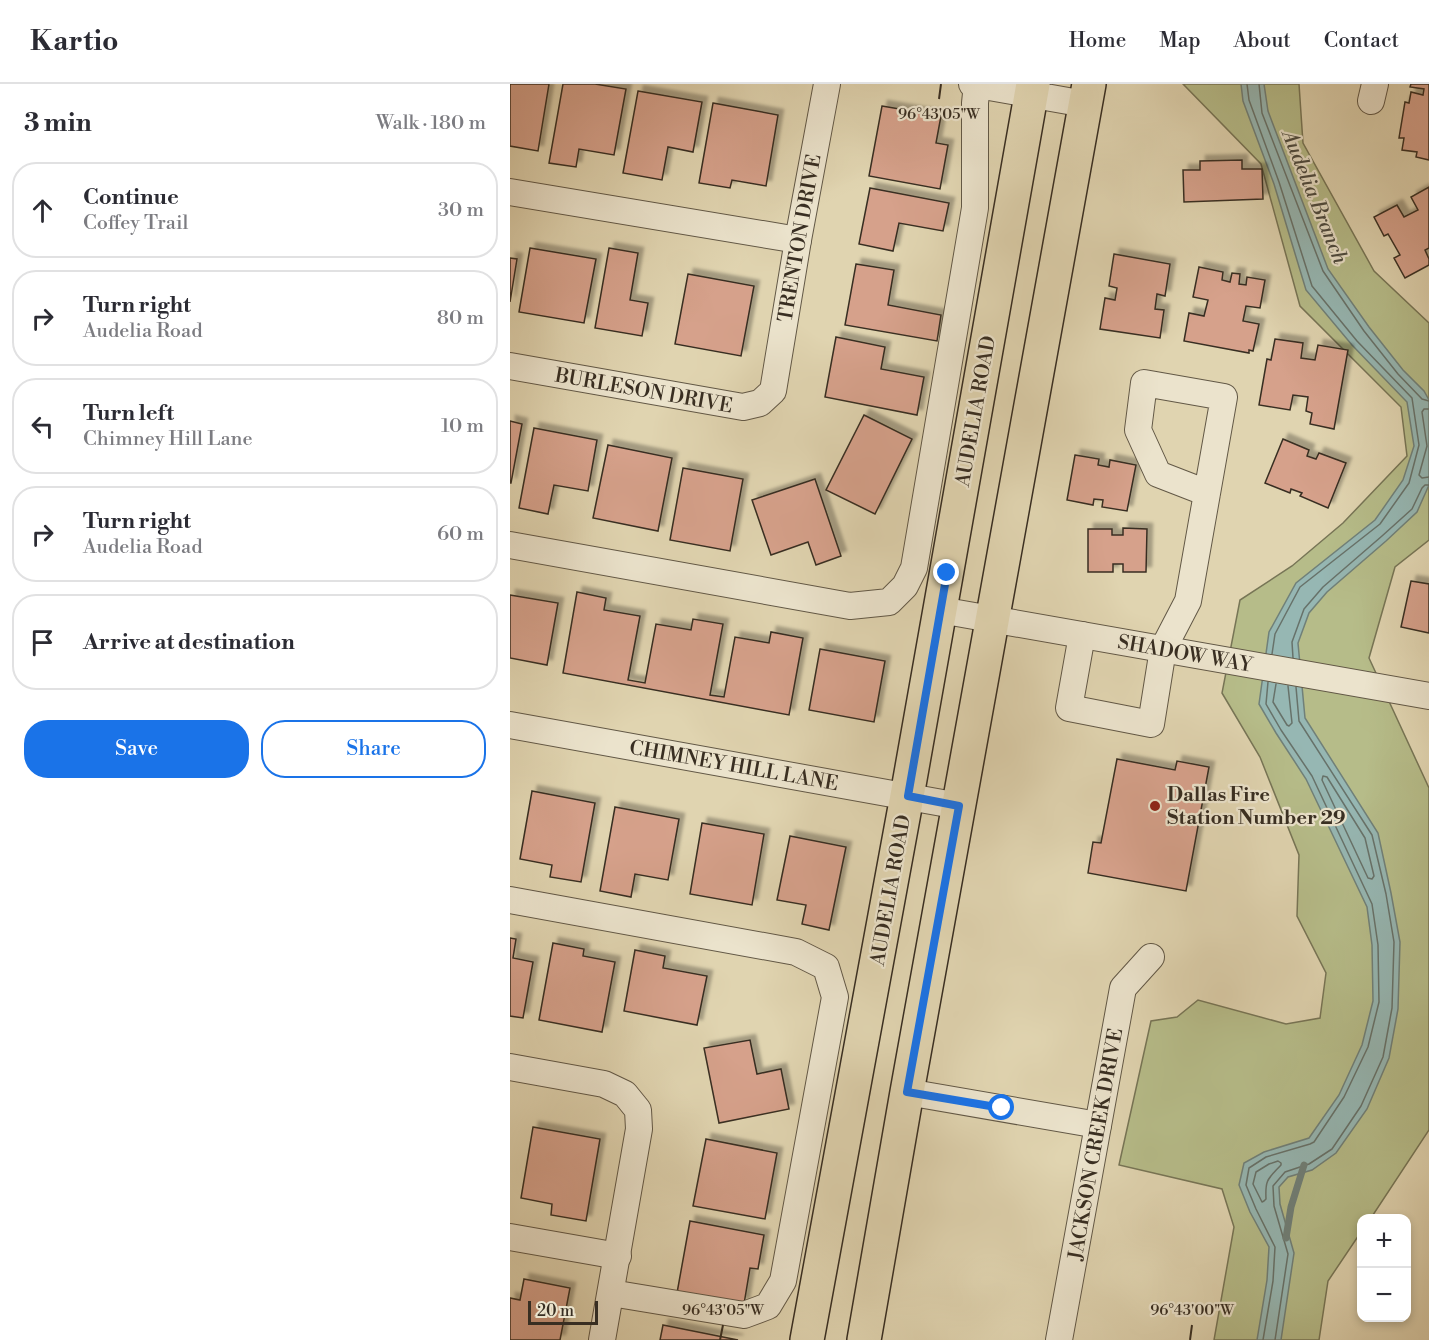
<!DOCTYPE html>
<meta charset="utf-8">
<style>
body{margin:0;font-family:"Libre Bodoni",serif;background:#f7f7f7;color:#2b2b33}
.controls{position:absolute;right:18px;bottom:18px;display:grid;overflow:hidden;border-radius:12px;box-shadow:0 3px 9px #0003}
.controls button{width:54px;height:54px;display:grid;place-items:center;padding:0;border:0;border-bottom:2px solid #e1e1e2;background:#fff;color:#2b2b33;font:30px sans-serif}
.scale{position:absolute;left:18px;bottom:15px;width:70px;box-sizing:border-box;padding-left:6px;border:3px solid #382e22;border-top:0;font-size:16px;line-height:21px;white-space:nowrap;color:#382e22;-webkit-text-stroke:4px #ebe3cc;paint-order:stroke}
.stop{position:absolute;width:18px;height:18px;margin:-14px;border:4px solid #1a73e8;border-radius:50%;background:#fff}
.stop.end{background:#1a73e8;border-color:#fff;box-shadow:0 2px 6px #0008}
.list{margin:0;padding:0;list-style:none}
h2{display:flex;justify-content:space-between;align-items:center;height:78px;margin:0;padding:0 24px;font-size:26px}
h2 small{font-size:20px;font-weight:400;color:#7c7c81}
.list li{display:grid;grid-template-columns:39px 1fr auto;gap:18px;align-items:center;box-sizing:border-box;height:96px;margin:0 12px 12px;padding:0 12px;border:2px solid #e1e1e2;border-radius:24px}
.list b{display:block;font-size:22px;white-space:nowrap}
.list p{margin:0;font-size:20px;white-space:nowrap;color:#7c7c81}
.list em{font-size:20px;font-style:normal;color:#7c7c81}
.actions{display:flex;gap:12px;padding:18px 24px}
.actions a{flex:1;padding:14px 0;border:2px solid #1a73e8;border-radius:24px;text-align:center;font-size:21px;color:#1a73e8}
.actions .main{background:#1a73e8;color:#fff}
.icon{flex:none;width:33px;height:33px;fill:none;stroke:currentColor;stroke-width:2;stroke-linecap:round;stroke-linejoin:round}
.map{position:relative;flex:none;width:919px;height:1256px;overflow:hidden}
header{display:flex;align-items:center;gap:36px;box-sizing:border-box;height:84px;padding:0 30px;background:#fff;border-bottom:2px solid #e1e1e2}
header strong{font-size:28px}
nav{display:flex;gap:33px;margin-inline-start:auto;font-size:21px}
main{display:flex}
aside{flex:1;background:#fff}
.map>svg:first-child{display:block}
.green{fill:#b6bc89;stroke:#777556;stroke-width:1.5}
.water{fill:#96b7b3;stroke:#708079;stroke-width:1.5}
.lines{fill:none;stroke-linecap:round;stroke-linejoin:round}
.shore{stroke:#67726a;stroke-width:1.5}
.stream{stroke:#708079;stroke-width:7}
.building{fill:#d6a18b;stroke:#382e22;stroke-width:1.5;filter:url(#shadow)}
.minor-casing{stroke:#625846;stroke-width:28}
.major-casing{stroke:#382e22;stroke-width:36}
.minor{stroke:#ebe3cc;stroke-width:26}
.major{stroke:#e0d4b0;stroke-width:33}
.route{stroke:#1a73e8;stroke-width:8}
.ticks{fill:none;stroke:#382e22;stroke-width:2}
.poi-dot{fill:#8f2418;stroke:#ebe3cc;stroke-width:2}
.labels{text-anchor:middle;stroke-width:4.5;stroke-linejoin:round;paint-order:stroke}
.street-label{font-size:20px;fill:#382e22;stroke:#ebe3cc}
.poi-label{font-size:20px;font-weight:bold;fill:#382e22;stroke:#ebe3cc;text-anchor:start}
.water-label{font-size:21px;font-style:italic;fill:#4b493f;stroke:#ebe3cc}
.ticks-label{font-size:15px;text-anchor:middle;fill:#382e22;stroke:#ebe3cc;stroke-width:4.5;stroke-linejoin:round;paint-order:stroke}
</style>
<header>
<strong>Kartio</strong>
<nav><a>Home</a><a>Map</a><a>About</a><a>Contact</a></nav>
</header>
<main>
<aside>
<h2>3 min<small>Walk · 180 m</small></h2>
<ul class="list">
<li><svg class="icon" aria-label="ahead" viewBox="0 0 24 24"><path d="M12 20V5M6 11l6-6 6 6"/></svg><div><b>Continue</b><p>Coffey Trail</p></div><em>30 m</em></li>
<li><svg class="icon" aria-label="right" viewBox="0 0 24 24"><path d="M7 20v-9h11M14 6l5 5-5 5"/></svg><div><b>Turn right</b><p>Audelia Road</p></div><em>80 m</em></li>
<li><svg class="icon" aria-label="left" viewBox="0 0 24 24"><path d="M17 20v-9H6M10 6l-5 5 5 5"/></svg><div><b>Turn left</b><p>Chimney Hill Lane</p></div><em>10 m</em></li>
<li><svg class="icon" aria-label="right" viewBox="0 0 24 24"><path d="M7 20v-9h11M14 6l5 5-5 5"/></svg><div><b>Turn right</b><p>Audelia Road</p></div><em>60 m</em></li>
<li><svg class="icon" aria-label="arrive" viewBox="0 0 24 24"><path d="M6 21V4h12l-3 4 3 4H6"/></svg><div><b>Arrive at destination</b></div></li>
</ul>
<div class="actions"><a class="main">Save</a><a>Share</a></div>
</aside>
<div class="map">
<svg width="919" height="1256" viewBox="0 0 919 1256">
<defs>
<filter id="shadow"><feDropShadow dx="5.5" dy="-5.5" stdDeviation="1.5" flood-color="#0004"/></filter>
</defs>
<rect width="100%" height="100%" fill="#e0d4b0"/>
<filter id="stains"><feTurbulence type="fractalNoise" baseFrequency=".00333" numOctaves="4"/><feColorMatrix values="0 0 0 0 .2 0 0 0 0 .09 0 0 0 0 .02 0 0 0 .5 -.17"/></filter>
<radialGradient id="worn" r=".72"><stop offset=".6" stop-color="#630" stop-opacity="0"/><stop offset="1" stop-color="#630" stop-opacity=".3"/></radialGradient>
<!-- green -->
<path class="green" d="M673 0H789L793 59 864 187 919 239V456L885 483 859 574 919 704V1046L861 1134H852L851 1148 818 1197 809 1256H704L724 1143 712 1105 609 1081 641 937 667 933 688 916 776 940 810 934 816 889 787 832 789 771 750 673 712 609 730 516 782 482 833 439 897 372 891 323 790 222 751 80Z"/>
<!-- water -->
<path class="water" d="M731 0H754L758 27 818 185 859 243 893 286 914 307 919 316V401L907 428 876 457 817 508 799 529 788 559 795 634 868 749 881 809 890 858 888 925 879 974 857 1025 826 1069 802 1086 778 1093 769 1103 770 1120 784 1169 771 1256H747L757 1196 759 1163 740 1128 729 1101 734 1079 754 1068 799 1054 829 1011 852 961 863 917 862 861 857 823 796 695 766 649 749 620 759 548 786 499 865 436 893 396 904 362 897 318 842 261 796 206 764 100 733 17Z"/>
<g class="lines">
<!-- shore -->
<g class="shore">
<path d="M737 0 739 16 769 98 802 202 847 257 902 314 909 361 899 399 870 440 790 503 765 550 762 570"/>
<path d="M749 0 752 29 813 187 854 247 888 290 912 315 919 317"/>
<path d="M919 325H914L912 328 917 362 909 391 912 394 919 393"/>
<path d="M783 574 782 558 794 525 813 503 872 452 902 425 912 404 915 401H919"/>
<path d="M766 600 763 618 777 641 779 642 782 639 778 602"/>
<path d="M813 692 817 693 855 754 864 792 862 795 858 794 812 696Z"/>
<path d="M768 1077 771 1079V1081C758 1095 755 1095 756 1115L754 1117 752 1118 743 1100 746 1088 759 1080Z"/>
<path d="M753 1256 763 1197 765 1163 746 1125 736 1101 739 1084 756 1073 800 1060 804 1058 834 1013 858 963 869 918 868 861 862 820 802 692 771 646 756 620 758 598"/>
<path d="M765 1256 778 1170 764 1122 763 1102 775 1088 799 1080 822 1065 851 1022 873 973 882 924 884 858 876 810 862 751 789 637 786 603"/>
</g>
<!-- stream -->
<path class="stream" d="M776 1154 781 1123 794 1081"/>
</g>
<!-- building -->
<g class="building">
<path d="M0 0H39L28 67 0 62Z"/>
<path d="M53 0H85L116 5 104 71 69 65 66 83 39 79Z"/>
<path d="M901 0H919V76L906 73 907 68 892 66 894 54H889L895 18 899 19 901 8 913 11 914 5 900 3Z"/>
<path d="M128 7 192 18 183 68 158 63 152 96 113 89Z"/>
<path d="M203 19 268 31 256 102 222 96 220 104 189 99Z"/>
<path d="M372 22 431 32 426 59 438 61 430 105 359 92Z"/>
<path d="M732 76V85H752L753 115 674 118 673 86H690V77Z"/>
<path d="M919 103V164L915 166 919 175V181L895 194 884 174 890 171 878 150 874 152 864 133 887 121 894 133 908 126 901 113Z"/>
<path d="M360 104 439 119 433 147 389 139 383 167 349 160Z"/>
<path d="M20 164 86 175 74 239 9 228Z"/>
<path d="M99 164 128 169 120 216 138 219 132 252 85 244Z"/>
<path d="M604 170 660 180 655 212 647 210 645 225 654 226 650 254 590 245 595 214 605 216 607 204 599 202Z"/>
<path d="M0 174 7 175 0 218Z"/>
<path d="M346 180 384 186 378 221 431 231 427 257 335 241Z"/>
<path d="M689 183 713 188 712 196 720 198 722 189 730 190 729 200 736 201 737 193 755 196 750 224 736 222 733 237 749 240 743 267 739 266V269L674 257 679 229 694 232 698 216 683 213Z"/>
<path d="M178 190 244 202 231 272 165 260Z"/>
<path d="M326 253 375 263 371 285 414 293 407 331 315 313Z"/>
<path d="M765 255 793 259 791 274 805 276 808 261 838 266 824 345 800 340 802 329 796 327 798 313 783 311 780 326 749 321 757 275 761 276Z"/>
<path d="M354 331 402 355 365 430 316 406Z"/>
<path d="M0 337 12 340 1 399H0Z"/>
<path d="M24 344 87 356 78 407 44 401 38 430 9 424Z"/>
<path d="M773 355 799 366 797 372 806 375 809 369 836 379 818 424 790 412 792 409 781 405 780 409 755 399Z"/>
<path d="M98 361 162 374 148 447 83 434Z"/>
<path d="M565 371 589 375 588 381 599 383 600 376 626 381 617 427 592 423 593 416 584 415 583 421 557 416Z"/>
<path d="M173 384 233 395 220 467 160 456Z"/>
<path d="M305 395 331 472 306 481 298 458 261 471 242 416Z"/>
<path d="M613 444 637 445 636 488H613V480H603V488H578V445H602V451H613Z"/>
<path d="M901 497 919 500V549L891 543Z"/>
<path d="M67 508 96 514 94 526 130 532 118 596 135 599 146 540 181 546 183 535 213 540 200 611 214 613 225 553 259 559 261 548 293 554 279 631 53 589Z"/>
<path d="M0 511 48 519 37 581 0 574Z"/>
<path d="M310 565 375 577 364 638 299 626Z"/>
<path d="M607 675 665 686 667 677 699 683 676 807 578 789 583 758 591 759Z"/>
<path d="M22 707 85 719 71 798 40 793 42 781 10 775Z"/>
<path d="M105 723 169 735 158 796 125 790 121 813 90 807Z"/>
<path d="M192 739 254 750 242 821 180 810Z"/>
<path d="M280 752 336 763 319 846 292 840 296 821 267 816Z"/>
<path d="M0 854 6 855 3 874 23 878 13 934 0 932Z"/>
<path d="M43 859 74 865 73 872 105 878 92 948 29 936Z"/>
<path d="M125 866 155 872 153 884 197 892 187 941 114 927Z"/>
<path d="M240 956 247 990 271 985 279 1025 209 1039 194 964Z"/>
<path d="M23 1043 90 1055 76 1137 41 1131 42 1120 11 1114Z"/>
<path d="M196 1055 267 1069 255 1135 183 1122Z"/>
<path d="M180 1137 254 1151 248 1185 240 1184 234 1220 167 1209Z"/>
<path d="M14 1195 60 1204 50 1256H0V1214L10 1216Z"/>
<path d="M153 1241 228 1256H150Z"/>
</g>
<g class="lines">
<defs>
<g id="minor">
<path d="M462 0 575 20"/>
<path d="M861 17 865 0"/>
<path d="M0 108 288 156"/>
<path d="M0 282 233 323 250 319 263 307 288 156 317 0"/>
<path d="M0 461 340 522 379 518 395 502 404 484 465 124V19L467 0"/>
<path d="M430 526 919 612"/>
<path d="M572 551 559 624 641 640 653 565 678 517 714 313 634 299 628 346 648 390 697 409"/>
<path d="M0 641 449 722"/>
<path d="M0 816 286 868 316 883 325 913 273 1197 258 1222 234 1231 101 1209"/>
<path d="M0 983 94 1000 115 1010 128 1026 129 1045 92 1256"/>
<path d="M397 1008 588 1041"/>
<path d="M0 1153 108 1172"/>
<path d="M549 1256 613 904 641 873"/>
</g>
<g id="major">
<path d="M297 1256 397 712 523 0"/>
<path d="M354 1256 397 1008 579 0"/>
</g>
</defs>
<!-- minor casing -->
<use href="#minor" class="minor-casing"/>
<!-- major casing -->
<use href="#major" class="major-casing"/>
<!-- minor -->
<use href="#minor" class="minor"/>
<!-- major -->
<use href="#major" class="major"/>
</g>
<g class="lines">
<!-- route -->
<path class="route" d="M437 489 398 712 449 722 397 1008 492 1024"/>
</g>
<!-- ticks -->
<path class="ticks" d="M429 15 431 0M210 1256 213 1241M680 1256 682 1241"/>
<!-- markers -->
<circle class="poi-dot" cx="645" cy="722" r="6"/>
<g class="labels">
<!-- street labels -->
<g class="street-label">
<text transform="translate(289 154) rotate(-80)" y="7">TRENTON DRIVE</text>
<text transform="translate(134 306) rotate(10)" y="7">BURLESON DRIVE</text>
<text transform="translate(465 327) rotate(-80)" y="7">AUDELIA ROAD</text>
<text transform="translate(675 569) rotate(10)" y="7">SHADOW WAY</text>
<text transform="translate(224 681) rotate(10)" y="7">CHIMNEY HILL LANE</text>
<text transform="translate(380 806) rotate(-80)" y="7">AUDELIA ROAD</text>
<text transform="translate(585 1060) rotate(-80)" y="7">JACKSON CREEK DRIVE</text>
</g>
<!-- poi labels -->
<g class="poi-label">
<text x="657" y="717">Dallas Fire<tspan x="657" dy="23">Station Number 29</tspan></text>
</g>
<!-- water labels -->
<g class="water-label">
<text transform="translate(805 113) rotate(68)" y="7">Audelia Branch</text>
</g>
</g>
<g class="ticks-label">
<text x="429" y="35">96°43'05"W</text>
<text x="213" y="1231">96°43'05"W</text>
<text x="682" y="1231">96°43'00"W</text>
</g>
<rect width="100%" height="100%" filter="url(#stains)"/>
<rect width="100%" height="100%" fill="url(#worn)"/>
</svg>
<div class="controls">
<button>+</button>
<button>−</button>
</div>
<div class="scale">20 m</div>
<div class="stop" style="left:492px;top:1024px"></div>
<div class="stop end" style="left:437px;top:489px"></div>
</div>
</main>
